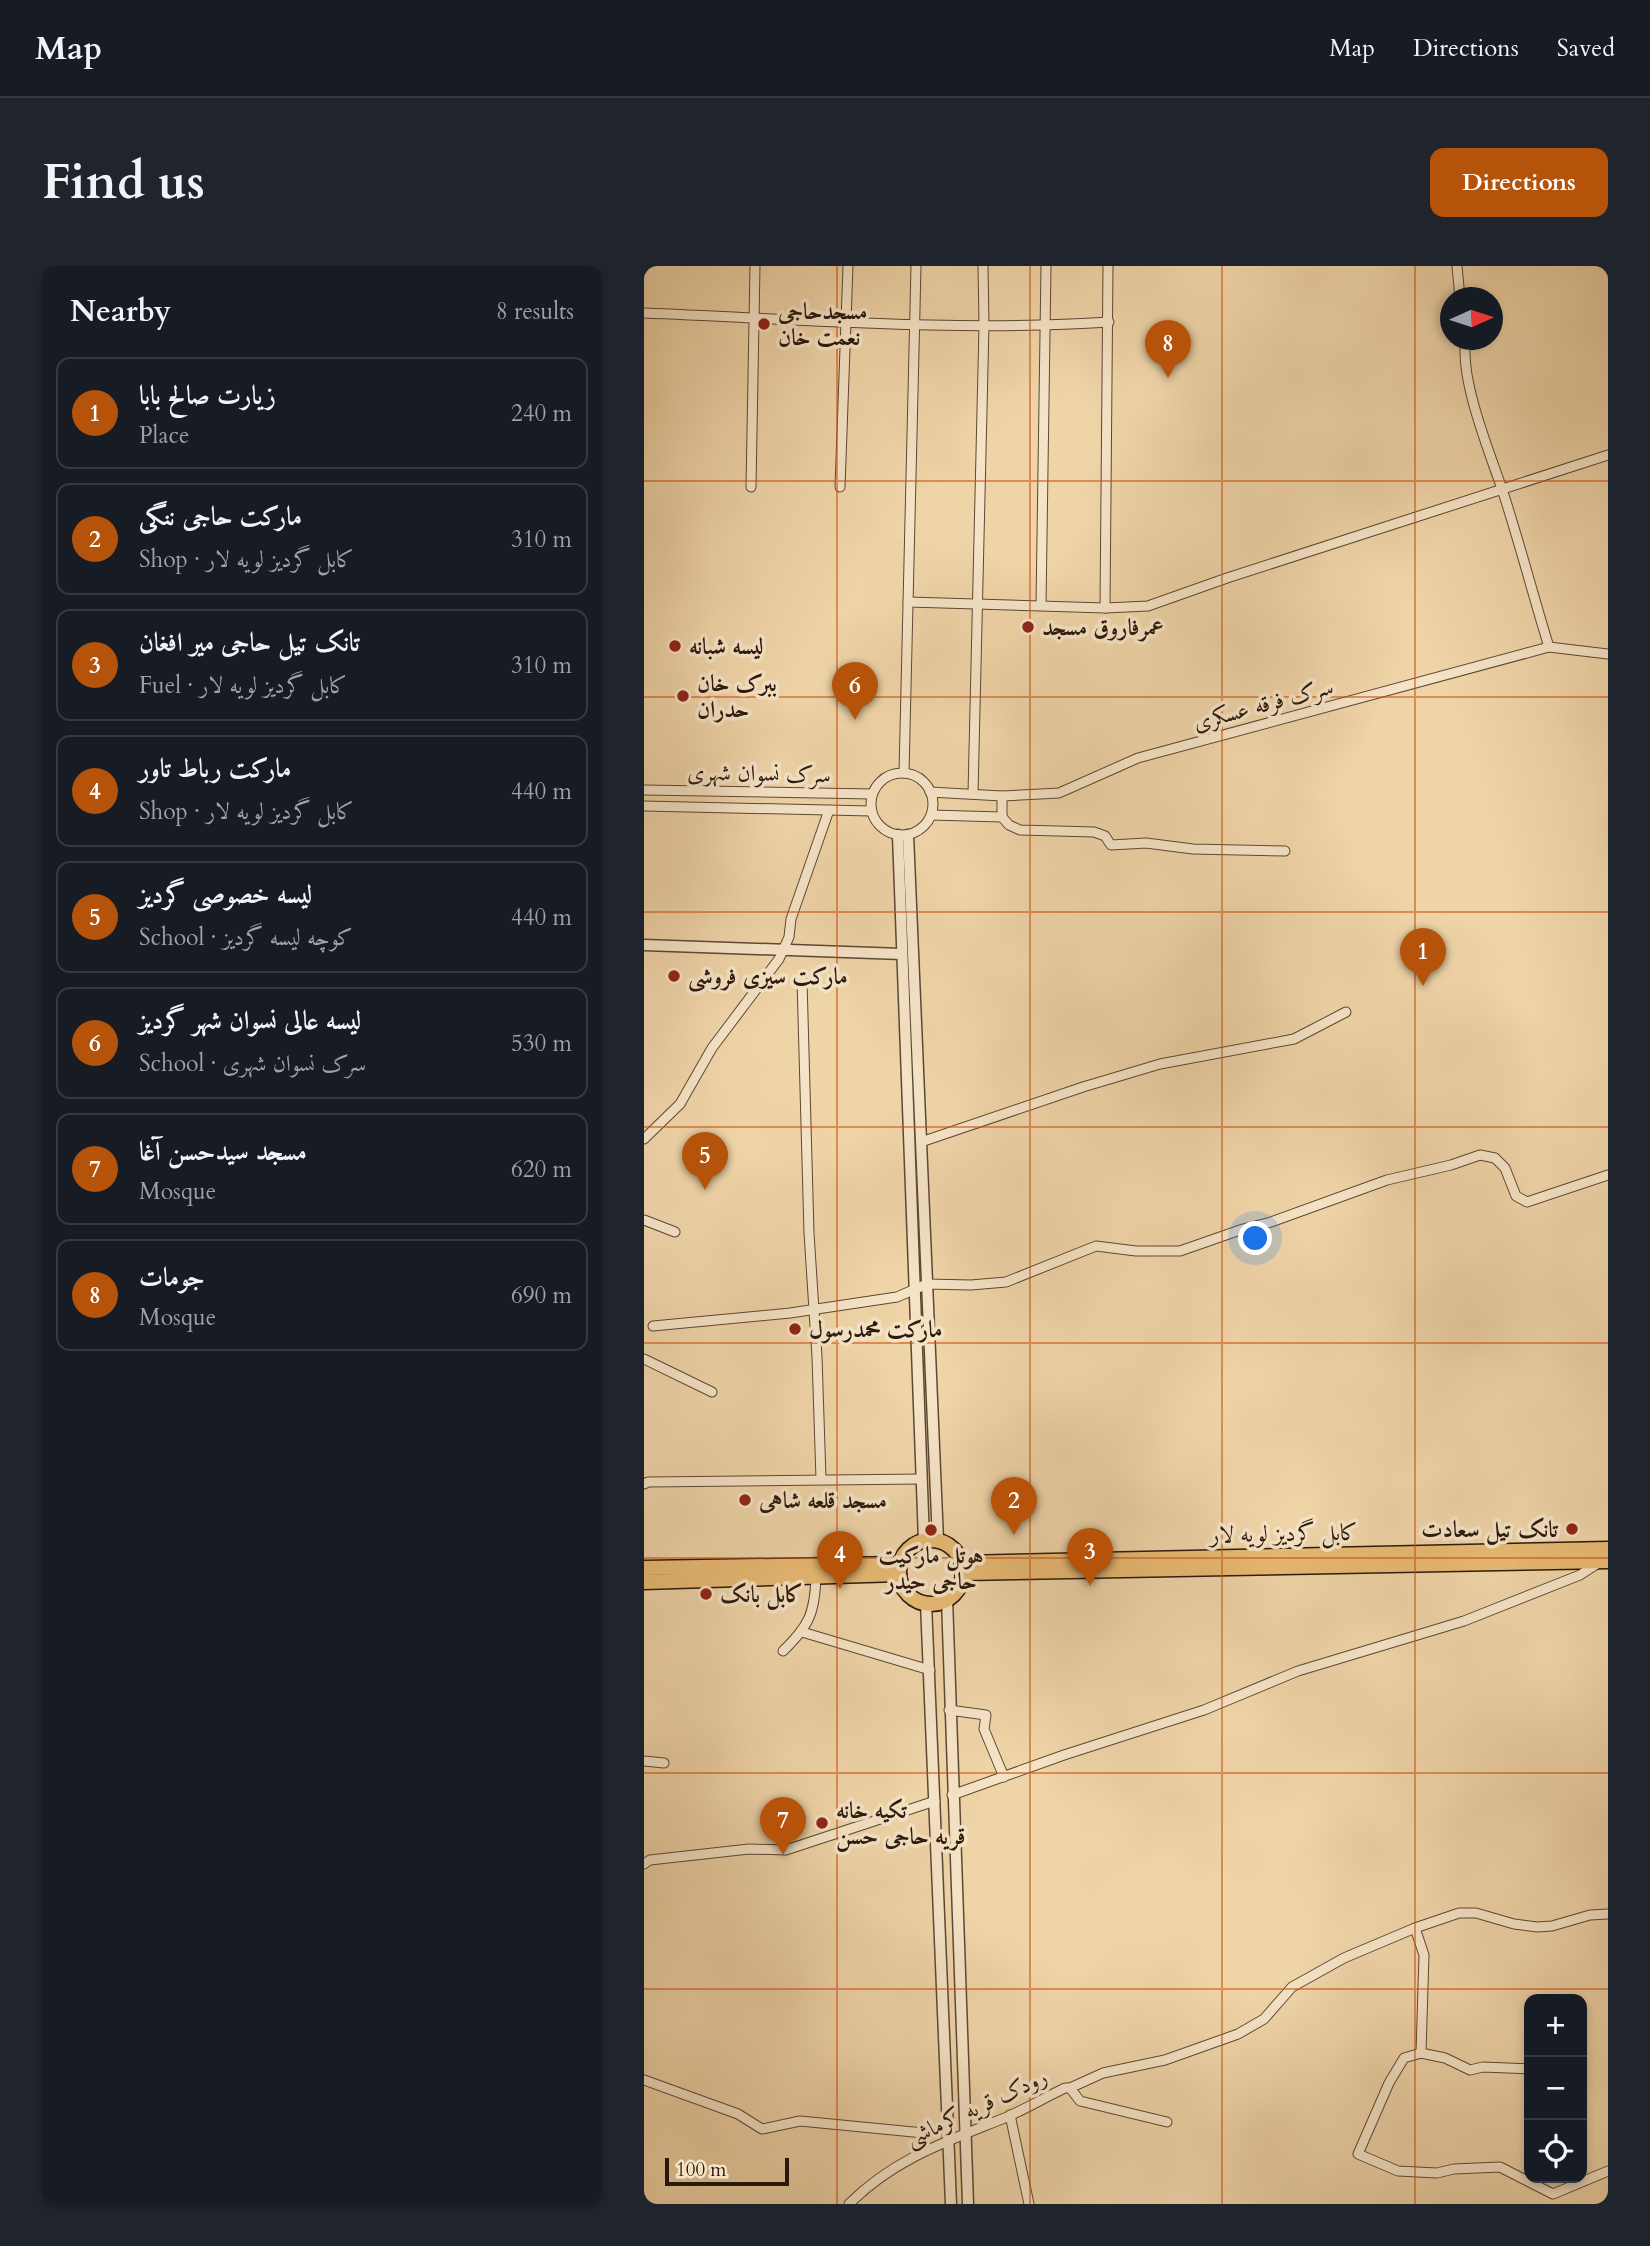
<!DOCTYPE html>
<meta charset="utf-8">
<style>
body{margin:0;font-family:Cardo,Amiri,serif;background:#20242c;color:#f1f3f6}
.controls{position:absolute;right:21px;bottom:21px;display:grid;overflow:hidden;border-radius:14px;box-shadow:0 4px 10px #0003}
.controls button{width:63px;height:63px;display:grid;place-items:center;padding:0;border:0;border-bottom:2px solid #363941;background:#171b24;color:#f1f3f6;font:35px sans-serif}
.compass{position:absolute;left:796px;top:21px;width:63px;height:63px;border-radius:50%;background:#171b24;box-shadow:0 4px 10px #0003;rotate:87deg}
.scale{position:absolute;left:21px;bottom:18px;width:124px;box-sizing:border-box;padding-left:7px;border:4px solid #2b190c;border-top:0;font-size:19px;line-height:24px;white-space:nowrap;color:#2b190c;-webkit-text-stroke:5px #f5e3c6;paint-order:stroke}
.you{position:absolute;left:612px;top:973px;width:24px;height:24px;margin:-18px;border:5px solid #fff;border-radius:50%;background:#1a73e8;box-shadow:0 0 0 10px #1a73e833}
.badge{display:grid;place-items:center;width:46px;height:46px;border-radius:50%;background:#b45309;color:#fff;font-size:23px;font-weight:700}
.pin{position:absolute;translate:-50% -58px;filter:drop-shadow(0 2px 4px #0008)}
.pin::after{content:'';position:absolute;top:37px;width:24px;height:21px;background:inherit;clip-path:polygon(0 0,100% 0,50% 100%)}
.list{margin:0;padding:0;list-style:none}
h2{display:flex;justify-content:space-between;align-items:center;height:91px;margin:0;padding:0 28px;font-size:30px}
h2 small{font-size:23px;font-weight:400;color:#9ea1a6}
.list li{display:grid;grid-template-columns:46px 1fr auto;gap:21px;align-items:center;box-sizing:border-box;height:112px;margin:0 14px 14px;padding:0 14px;border:2px solid #363941;border-radius:14px}
.list b{display:block;font-size:26px;white-space:nowrap}
.list p{margin:0;font-size:23px;white-space:nowrap;color:#9ea1a6}
.list em{font-size:23px;font-style:normal;color:#9ea1a6}
.icon{flex:none;width:38px;height:38px;fill:none;stroke:currentColor;stroke-width:2;stroke-linecap:round;stroke-linejoin:round}
.map{position:relative;flex:none;width:964px;height:1938px;overflow:hidden;border-radius:14px}
header{display:flex;align-items:center;gap:42px;box-sizing:border-box;height:98px;padding:0 35px;background:#171b24;border-bottom:2px solid #363941}
header strong{font-size:33px}
nav{display:flex;gap:38px;margin-inline-start:auto;font-size:24px}
.intro{display:flex;align-items:center;justify-content:space-between;box-sizing:border-box;height:168px;padding:0 42px}
h1{margin:0;font-size:49px}
.button{padding:18px 32px;border-radius:14px;background:#b45309;color:#fff;font-size:24px;font-weight:700}
main{display:flex;gap:42px;padding:0 42px}
aside{flex:1;background:#171b24;border-radius:14px;box-shadow:0 4px 10px #0003}
.map>svg:first-child{display:block}
.lines{fill:none;stroke-linecap:round;stroke-linejoin:round}
.minor-casing{stroke:#5c4833;stroke-width:11}
.tertiary-casing{stroke:#5c4833;stroke-width:13}
.trunk-casing{stroke:#2b190c;stroke-width:17}
.minor{stroke:#f5e3c6;stroke-width:9}
.tertiary{stroke:#f5e3c6;stroke-width:10}
.trunk{stroke:#e8ba74;stroke-width:14}
.grid{fill:none;stroke:#cc4f0c;stroke-width:2;stroke-opacity:0.55}
.poi-dot{fill:#8f2418;stroke:#f5e3c6;stroke-width:2.5}
.labels{text-anchor:middle;stroke-width:7;stroke-linejoin:round;paint-order:stroke}
.poi-label{font-size:23px;font-weight:bold;fill:#2b190c;stroke:#f5e3c6;text-anchor:start}
.street-label{font-size:23px;fill:#2b190c;stroke:#f5e3c6}
</style>
<header>
<strong>Map</strong>
<nav><a>Map</a><a>Directions</a><a>Saved</a></nav>
</header>
<div class="intro"><h1>Find us</h1><a class="button">Directions</a></div>
<main>
<aside>
<h2>Nearby<small>8 results</small></h2>
<ul class="list">
<li><span class="badge">1</span><div><b>زیارت صالح بابا</b><p>Place</p></div><em>240 m</em></li>
<li><span class="badge">2</span><div><b>مارکت حاجی ننگی</b><p>Shop · کابل گردیز لویه لار</p></div><em>310 m</em></li>
<li><span class="badge">3</span><div><b>تانک تیل حاجی میر افغان</b><p>Fuel · کابل گردیز لویه لار</p></div><em>310 m</em></li>
<li><span class="badge">4</span><div><b>مارکت رباط تاور</b><p>Shop · کابل گردیز لویه لار</p></div><em>440 m</em></li>
<li><span class="badge">5</span><div><b>لیسه خصوصی گردیز</b><p>School · کوچه لیسه گردیز</p></div><em>440 m</em></li>
<li><span class="badge">6</span><div><b>لیسه عالی نسوان شهر گردیز</b><p>School · سرک نسوان شهری</p></div><em>530 m</em></li>
<li><span class="badge">7</span><div><b>مسجد سیدحسن آغا</b><p>Mosque</p></div><em>620 m</em></li>
<li><span class="badge">8</span><div><b>جومات</b><p>Mosque</p></div><em>690 m</em></li>
</ul>
</aside>
<div class="map">
<svg width="964" height="1938" viewBox="0 0 964 1938">
<rect width="100%" height="100%" fill="#efd4a8"/>
<filter id="stains"><feTurbulence type="fractalNoise" baseFrequency=".00286" numOctaves="4"/><feColorMatrix values="0 0 0 0 .2 0 0 0 0 .09 0 0 0 0 .02 0 0 0 .5 -.17"/></filter>
<radialGradient id="worn" r=".72"><stop offset=".6" stop-color="#630" stop-opacity="0"/><stop offset="1" stop-color="#630" stop-opacity=".3"/></radialGradient>
<g class="lines">
<defs>
<g id="minor">
<path d="M813 0 816 32"/>
<path d="M0 47C154 53 310 66 465 56"/>
<path d="M822 74C815 111 845 185 858 223 875 275 889 329 905 381"/>
<path d="M107 221 111 0"/>
<path d="M196 221 204 0"/>
<path d="M264 336 461 342 504 340 583 312 964 189"/>
<path d="M397 339 402 0"/>
<path d="M461 342 464 0"/>
<circle cx="258" cy="538" r="31"/>
<path d="M260 507 272 0"/>
<path d="M0 524 228 528"/>
<path d="M286 526 358 530 415 527 494 492 905 381 964 388"/>
<path d="M329 528 340 59 339 0"/>
<path d="M0 540 227 545"/>
<path d="M287 549 358 551V530"/>
<path d="M358 551 365 559 376 564 450 566 461 570 467 579 502 577 549 583 641 585"/>
<path d="M158 714 165 967 173 1091 177 1213"/>
<path d="M0 873 36 838 68 782 135 693 145 671 147 653 185 544"/>
<path d="M277 876 439 821 516 798 650 773 702 746"/>
<path d="M0 954 31 966"/>
<path d="M9 1060 146 1047 253 1031 283 1018 327 1019 362 1016 452 980 492 985H536L599 963 627 956 743 914 807 899 836 889 851 892 861 902 872 930 883 936 964 909"/>
<path d="M0 1093 68 1126"/>
<path d="M0 1218 4 1216 277 1213"/>
<path d="M158 1366 286 1404"/>
<path d="M139 1385C165 1360 171 1347 172 1310"/>
<path d="M305 1444 342 1449 340 1463 360 1511"/>
<path d="M0 1495 20 1497"/>
<path d="M308 1529 420 1489 560 1444 654 1405 820 1355 936 1309 956 1296"/>
<path d="M0 1598 6 1594 105 1583 142 1584 291 1535"/>
<path d="M771 1662 780 1689 777 1787"/>
<path d="M885 1803 839 1801 826 1804 801 1792 777 1787 760 1792 745 1817 714 1888 754 1905 793 1907 810 1903 856 1901 909 1928 964 1905"/>
<path d="M0 1814 94 1848 118 1863 156 1855 280 1867"/>
<path d="M426 1822 459 1807 521 1794 594 1768 620 1753 648 1721 700 1692 771 1662 815 1647H832L870 1658 893 1661 908 1660 946 1649 964 1648"/>
<path d="M366 1849 385 1938"/>
<path d="M205 1938C251 1892 304 1875 363 1851 383 1842 402 1831 421 1822H426L436 1835 523 1856"/>
</g>
<g id="tertiary">
<path d="M254 569 280 1275"/>
<path d="M264 569 294 1275"/>
<path d="M0 679 258 688"/>
<path d="M303 1333 324 1938"/>
<path d="M282 1337 307 1938"/>
</g>
<g id="trunk">
<circle cx="287" cy="1306" r="32"/>
<path d="M317 1297 964 1283"/>
<path d="M0 1302 256 1298"/>
<path d="M318 1307 964 1295"/>
<path d="M0 1316 255 1308"/>
</g>
</defs>
<!-- minor casing -->
<use href="#minor" class="minor-casing"/>
<!-- tertiary casing -->
<use href="#tertiary" class="tertiary-casing"/>
<!-- trunk casing -->
<use href="#trunk" class="trunk-casing"/>
<!-- minor -->
<use href="#minor" class="minor"/>
<!-- tertiary -->
<use href="#tertiary" class="tertiary"/>
<!-- trunk -->
<use href="#trunk" class="trunk"/>
</g>
<!-- grid -->
<path class="grid" d="M193 0V1938M386 0V1938M578 0V1938M771 0V1938M0 215H964M0 431H964M0 646H964M0 861H964M0 1077H964M0 1292H964M0 1507H964M0 1723H964"/>
<!-- markers -->
<g class="poi-dot">
<circle cx="120" cy="58" r="7"/>
<circle cx="384" cy="361" r="7"/>
<circle cx="31" cy="380" r="7"/>
<circle cx="39" cy="430" r="7"/>
<circle cx="30" cy="710" r="7"/>
<circle cx="151" cy="1063" r="7"/>
<circle cx="101" cy="1234" r="7"/>
<circle cx="928" cy="1263" r="7"/>
<circle cx="287" cy="1264" r="7"/>
<circle cx="62" cy="1328" r="7"/>
<circle cx="178" cy="1557" r="7"/>
</g>
<g class="labels">
<!-- poi labels -->
<g class="poi-label">
<text x="134" y="53">مسجدحاجی<tspan x="134" dy="26">نعمت خان</tspan></text>
<text x="398" y="369">عمرفاروق مسجد</text>
<text x="45" y="388">لیسه شبانه</text>
<text x="53" y="425">ببرک خان<tspan x="53" dy="26">حدران</tspan></text>
<text x="44" y="718">مارکت سیزی فروشی</text>
<text x="165" y="1071">مارکت محمدرسول</text>
<text x="115" y="1242">مسجد قلعه شاهی</text>
<text x="914" y="1271" text-anchor="end">تانک تیل سعادت</text>
<text x="287" y="1297" text-anchor="middle">هوتل مارکیت<tspan x="287" dy="26">حاجی حیدر</tspan></text>
<text x="76" y="1336">کابل بانک</text>
<text x="192" y="1552">تکیه خانه<tspan x="192" dy="26">قریه حاجی حسن</tspan></text>
</g>
<!-- street labels -->
<g class="street-label">
<text transform="translate(619 438) rotate(-15)" y="8">سرک فرقه عسکری</text>
<text transform="translate(115 507) rotate(1)" y="8">سرک نسوان شهری</text>
<text transform="translate(640 1267) rotate(-1)" y="8">کابل گردیز لویه لار</text>
<text transform="translate(332 1841) rotate(-25)" y="8">رودک قریه کرماشی</text>
</g>
</g>
<rect width="100%" height="100%" filter="url(#stains)"/>
<rect width="100%" height="100%" fill="url(#worn)"/>
</svg>
<div class="controls">
<button>+</button>
<button>−</button>
<button><svg class="icon" aria-label="locate" viewBox="0 0 24 24"><circle cx="12" cy="12" r="6"/><path d="M12 2v4M12 18v4M2 12h4M18 12h4"/></svg></button>
</div>
<svg class="compass" viewBox="-18 -18 36 36"><path d="M0-13l5 13h-10z" fill="#e53935"/><path d="M0 13l5-13h-10z" fill="#9ea1a6"/></svg>
<div class="scale">100 m</div>
<div class="you"></div>
<div class="pin badge" style="left:779px;top:720px">1</div>
<div class="pin badge" style="left:370px;top:1269px">2</div>
<div class="pin badge" style="left:446px;top:1320px">3</div>
<div class="pin badge" style="left:196px;top:1323px">4</div>
<div class="pin badge" style="left:61px;top:924px">5</div>
<div class="pin badge" style="left:211px;top:454px">6</div>
<div class="pin badge" style="left:139px;top:1589px">7</div>
<div class="pin badge" style="left:524px;top:112px">8</div>
</div>
</main>
